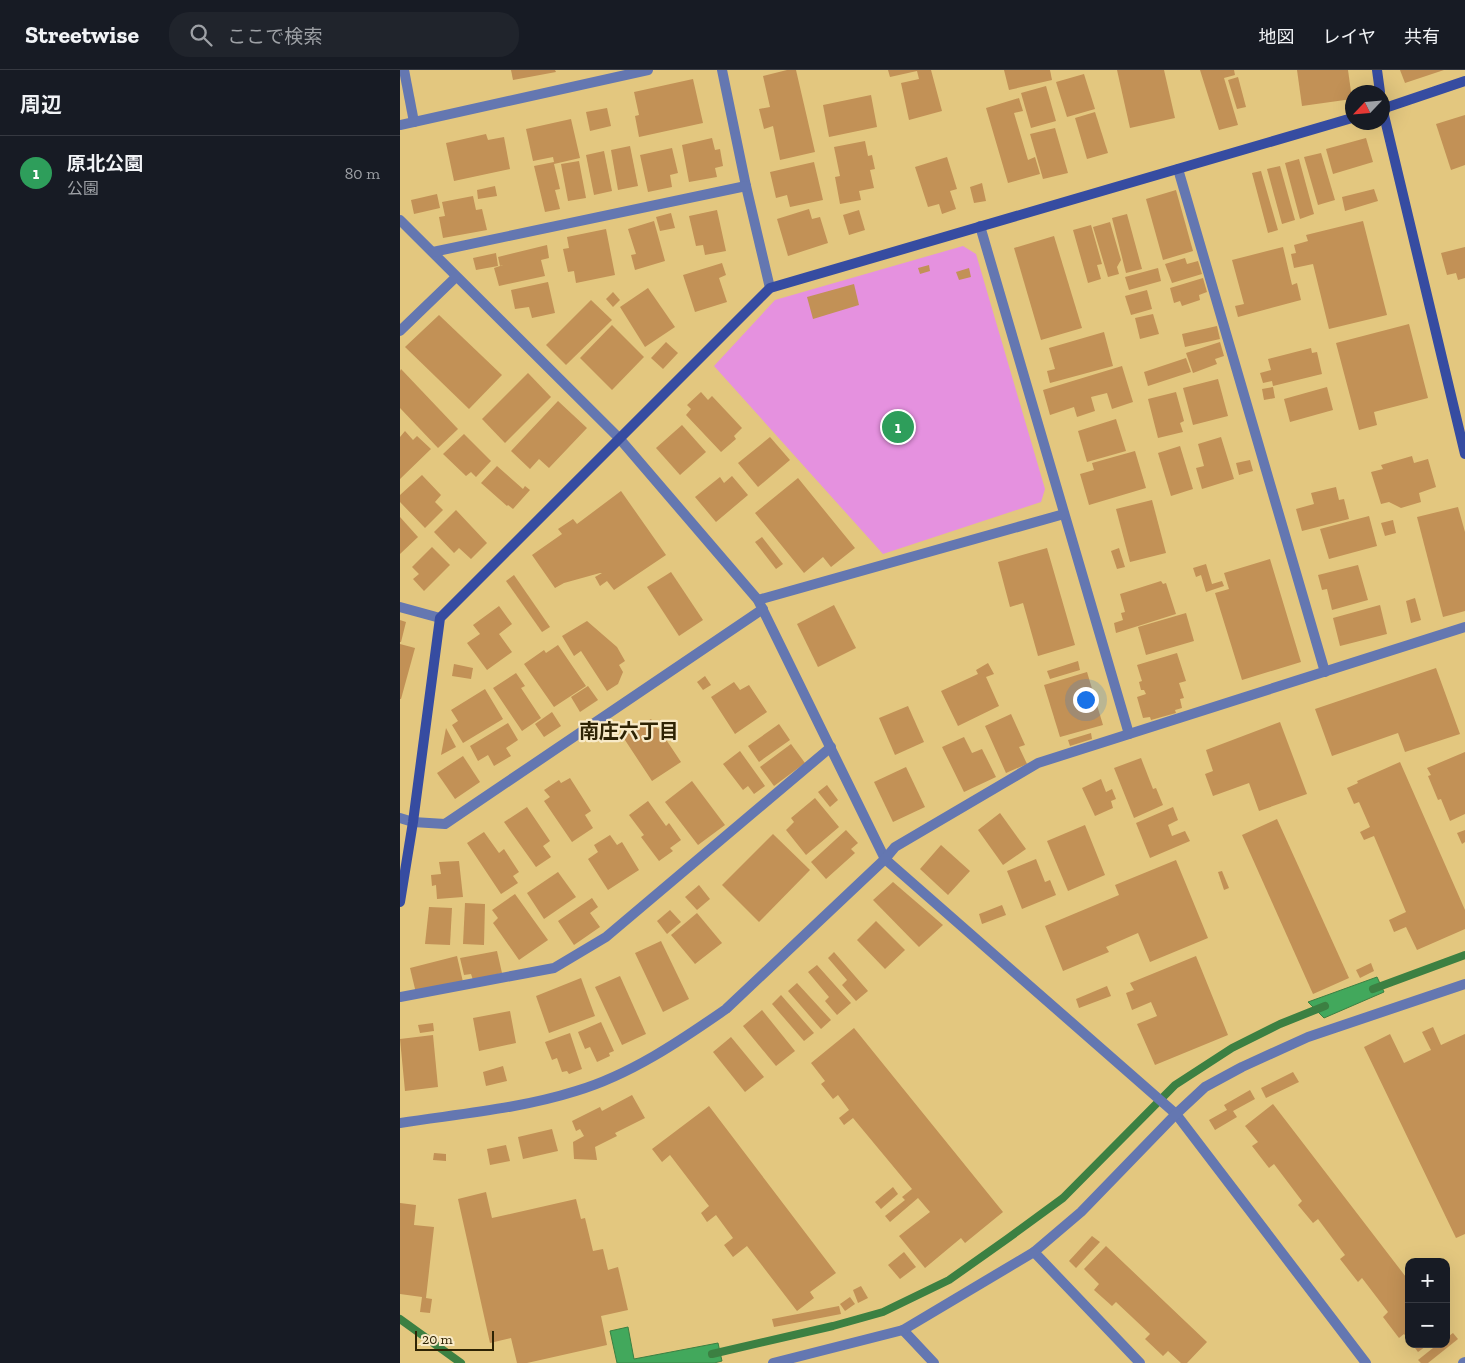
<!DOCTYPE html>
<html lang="ja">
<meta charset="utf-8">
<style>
body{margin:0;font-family:"Zilla Slab","Noto Sans JP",serif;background:#20242c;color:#f1f3f6}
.controls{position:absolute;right:15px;bottom:15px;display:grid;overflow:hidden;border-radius:10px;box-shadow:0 5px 20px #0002}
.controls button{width:45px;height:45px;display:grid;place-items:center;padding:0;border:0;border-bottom:1px solid #363941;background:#171b24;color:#f1f3f6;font:25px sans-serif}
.compass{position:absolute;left:945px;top:15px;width:45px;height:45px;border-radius:50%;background:#171b24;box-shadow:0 5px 20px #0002;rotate:244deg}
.scale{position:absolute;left:15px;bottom:12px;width:79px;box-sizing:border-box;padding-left:5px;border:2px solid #2e2304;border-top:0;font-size:14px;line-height:18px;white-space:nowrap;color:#2e2304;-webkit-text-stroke:4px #f8eac7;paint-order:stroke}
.you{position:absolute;left:685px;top:629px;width:18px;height:18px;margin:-12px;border:4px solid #fff;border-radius:50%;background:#1a73e8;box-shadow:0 0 0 8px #1a73e833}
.badge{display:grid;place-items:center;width:32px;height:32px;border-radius:50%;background:#ea580c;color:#fff;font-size:16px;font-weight:700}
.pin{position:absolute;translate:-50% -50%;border:2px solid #fff;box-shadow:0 1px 5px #0006}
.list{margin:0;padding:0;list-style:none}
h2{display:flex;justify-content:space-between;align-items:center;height:65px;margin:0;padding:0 20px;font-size:21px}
h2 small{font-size:16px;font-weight:400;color:#9ea1a6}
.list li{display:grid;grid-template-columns:32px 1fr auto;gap:15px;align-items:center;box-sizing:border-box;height:75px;padding:0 20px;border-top:1px solid #363941}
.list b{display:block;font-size:19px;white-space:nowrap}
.list p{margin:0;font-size:16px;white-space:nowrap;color:#9ea1a6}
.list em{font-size:16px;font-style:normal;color:#9ea1a6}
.icon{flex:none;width:28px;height:28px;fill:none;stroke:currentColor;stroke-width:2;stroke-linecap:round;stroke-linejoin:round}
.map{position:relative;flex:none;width:1065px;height:1293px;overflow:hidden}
header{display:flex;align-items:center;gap:30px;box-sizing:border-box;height:70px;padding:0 25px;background:#171b24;border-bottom:1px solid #363941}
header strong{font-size:24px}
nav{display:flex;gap:28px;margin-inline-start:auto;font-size:18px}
.search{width:350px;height:45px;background:#20242c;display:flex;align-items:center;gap:12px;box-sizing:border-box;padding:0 18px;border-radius:20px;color:#9ea1a6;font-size:19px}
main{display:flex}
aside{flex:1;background:#171b24}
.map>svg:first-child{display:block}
.green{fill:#e591df}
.water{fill:#42a85c;stroke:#3c8042}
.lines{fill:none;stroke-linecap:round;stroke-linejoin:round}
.stream{stroke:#3c8042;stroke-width:8}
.building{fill:#c29156}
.lane{stroke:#6477b1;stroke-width:10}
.street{stroke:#6477b1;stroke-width:10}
.secondary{stroke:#364ca1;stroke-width:10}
.labels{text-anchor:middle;stroke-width:4.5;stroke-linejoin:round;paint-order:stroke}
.neighbourhood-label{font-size:20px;font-weight:bold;fill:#2e2304;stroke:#f8eac7}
</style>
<header>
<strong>Streetwise</strong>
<div class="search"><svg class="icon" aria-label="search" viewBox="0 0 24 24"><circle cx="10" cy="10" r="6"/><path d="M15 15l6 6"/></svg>ここで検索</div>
<nav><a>地図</a><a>レイヤ</a><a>共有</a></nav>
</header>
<main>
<aside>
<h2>周辺<small></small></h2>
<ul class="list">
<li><span class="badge" style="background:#2e9e5b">1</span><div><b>原北公園</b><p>公園</p></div><em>80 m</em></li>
</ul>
</aside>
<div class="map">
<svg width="1065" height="1293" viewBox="0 0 1065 1293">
<rect width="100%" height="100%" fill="#e3c77f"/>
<!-- green -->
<path class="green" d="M563 176 576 184 645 419 641 432 483 484 314 296 375 230Z"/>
<!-- water -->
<g class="water">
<path d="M977 907 984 922 924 948 908 932Z"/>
<path d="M228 1257 234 1289 318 1273 322 1291 314 1293H217L210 1261Z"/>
</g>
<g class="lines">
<!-- stream -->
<g class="stream">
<path d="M973 919 1065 885"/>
<path d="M0 1249 61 1293"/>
<path d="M312 1284 433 1256 483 1242 549 1210 607 1169 663 1128 775 1015 832 978 880 954 925 936"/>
</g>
</g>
<!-- building -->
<g class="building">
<path d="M111 0H155L156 2 113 10Z"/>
<path d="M387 0H396L415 82 380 90 373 56 364 59 359 39 370 37 363 6Z"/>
<path d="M488 0H531L542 41 509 50 501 13 519 9 517 1 490 7Z"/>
<path d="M604 0H650L652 10 609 20Z"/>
<path d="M717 0H764L775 48 730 58Z"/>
<path d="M800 0H834L835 5 824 8 838 55 819 60Z"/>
<path d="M897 0H948L952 29 902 36Z"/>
<path d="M1000 0H1044L1005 13Z"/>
<path d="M684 4 695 39 667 47 656 12Z"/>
<path d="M838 7 846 37 837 39 828 10Z"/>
<path d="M293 9 303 53 239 67 235 46 239 45 234 22Z"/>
<path d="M646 16 656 51 631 58 621 23Z"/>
<path d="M471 25 477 57 429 67 423 35Z"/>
<path d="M619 28 623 41 614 43 628 90 635 87 640 104 608 113 586 38Z"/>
<path d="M207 38 211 56 190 61 186 42Z"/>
<path d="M695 42 708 83 687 89 675 48Z"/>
<path d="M1065 45V95L1051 100 1036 54Z"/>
<path d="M171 49 180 88 154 94 160 119 155 120 160 139 145 142 134 96 154 92 153 87 133 91 126 59Z"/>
<path d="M655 58 668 103 643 109 630 64Z"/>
<path d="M86 64 88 70 104 67 110 99 54 111 46 73Z"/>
<path d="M312 68 315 80 320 79 323 96 315 98 317 107 289 112 282 75Z"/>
<path d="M966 68 973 92 933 104 926 79Z"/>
<path d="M465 71 468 86 472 85 475 99 470 100 474 118 459 121 461 130 440 134 435 107 440 106 434 77Z"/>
<path d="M230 76 238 116 218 120 211 80Z"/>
<path d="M272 78 278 103 270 105 272 117 248 122 240 85Z"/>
<path d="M204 81 212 121 194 125 186 85Z"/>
<path d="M921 83 935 130 918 135 904 87Z"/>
<path d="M547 87 557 119 550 121 556 139 542 144 539 134 528 137 515 97Z"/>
<path d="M899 89 914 144 900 149 885 93Z"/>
<path d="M179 91 186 128 168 131 161 94Z"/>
<path d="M414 92 423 130 390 137 387 125 376 128 370 102Z"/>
<path d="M880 96 895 150 882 154 867 99Z"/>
<path d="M861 101 878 160 868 163 852 103Z"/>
<path d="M582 113 586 131 574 133 570 117Z"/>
<path d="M95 116 97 126 78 129 77 120Z"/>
<path d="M974 119 978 131 945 141 942 127Z"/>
<path d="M776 120 793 181 763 190 746 129Z"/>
<path d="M37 124 40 138 14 144 11 130Z"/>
<path d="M73 126 76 140 82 139 87 160 43 168 39 147 45 146 42 132Z"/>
<path d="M409 139 412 149 420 147 428 173 388 186 377 149Z"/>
<path d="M317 140 326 181 305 185 303 175 296 176 289 146Z"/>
<path d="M459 140 465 160 449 165 443 145Z"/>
<path d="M271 143 275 158 260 161 256 147Z"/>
<path d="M727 144 742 199 726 203 712 148Z"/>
<path d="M254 151 265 191 235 200 231 185 236 184 228 159Z"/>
<path d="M963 151 987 245 929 259 913 194 894 198 891 184 896 183 894 175 908 171 906 165Z"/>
<path d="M710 152 721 190 717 197 719 204 708 207 693 157Z"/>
<path d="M691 155 702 194 697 195 701 209 688 213 673 160Z"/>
<path d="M206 159 215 205 176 213 174 201 168 202 163 179 169 178 167 167Z"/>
<path d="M654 166 682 258 641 270 614 178Z"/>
<path d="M147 175 149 188 141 190 145 206 99 216 94 198 103 195 100 196 98 187Z"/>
<path d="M883 177 892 215 897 213 901 230 838 247 835 236 844 234 832 190Z"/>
<path d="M1065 177V208L1058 210 1056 203 1047 205 1041 183Z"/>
<path d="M96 183 98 196 76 200 73 188Z"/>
<path d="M785 188 787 194 798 191 802 204 772 213 765 194Z"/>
<path d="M322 193 326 205 319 208 327 232 295 242 283 205Z"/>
<path d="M529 195 530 201 520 204 518 198Z"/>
<path d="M569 198 571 207 559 210 556 202Z"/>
<path d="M758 198 761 211 729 220 725 207Z"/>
<path d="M803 208 807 222 799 225 800 230 782 236 780 231 774 233 770 218Z"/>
<path d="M148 212 155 243 132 248 129 237 115 239 111 220Z"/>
<path d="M454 214 459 235 413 249 407 227Z"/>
<path d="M248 218 275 257 245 277 220 237Z"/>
<path d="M747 220 752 239 731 245 725 226Z"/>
<path d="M213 222 220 230 213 237 206 229Z"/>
<path d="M191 230 212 250 166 295 146 275Z"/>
<path d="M753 244 759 264 740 269 735 248Z"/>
<path d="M39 245 102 305 69 339 5 277Z"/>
<path d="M1009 254 1028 328 974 342 977 355 959 360 936 273Z"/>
<path d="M212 255 244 287 212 320 180 288Z"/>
<path d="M817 256 820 269 785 277 782 264Z"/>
<path d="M704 262 713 296 650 313 647 301 655 299 649 278Z"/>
<path d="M266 272 278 283 263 299 251 288Z"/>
<path d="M820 272 824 286 815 289 817 294 793 303 786 283Z"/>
<path d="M911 278 912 283 917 282 922 304 873 316 872 311 863 313 860 303 871 300 868 289Z"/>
<path d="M786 288 791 302 748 316 744 302Z"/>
<path d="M722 296 733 332 712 339 707 323 691 327 695 341 677 347 674 337 650 345 643 320Z"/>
<path d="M1 299 58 359 38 378 0 338V301Z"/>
<path d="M128 303 151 327 105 373 82 349Z"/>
<path d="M818 309 828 346 793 355 783 318Z"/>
<path d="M873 317 875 328 864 330 862 319Z"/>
<path d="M927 317 933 340 890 352 884 329Z"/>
<path d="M301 322 308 330 312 326 342 358 334 366 336 369 321 382 286 345 291 339 287 335Z"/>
<path d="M776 322 784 351 780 353 783 362 758 368 748 329Z"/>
<path d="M158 331 187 358 149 398 139 389 130 399 111 381Z"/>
<path d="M716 349 726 381 687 392 678 361Z"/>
<path d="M282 355 306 382 280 405 256 378Z"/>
<path d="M5 361 13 370 17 366 31 379 0 409V367Z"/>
<path d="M64 364 91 391 76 407 71 402 66 406 43 384Z"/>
<path d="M370 367 390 390 358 417 338 393Z"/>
<path d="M821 367 834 409 802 419 796 398 804 396 798 374Z"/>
<path d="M780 376 793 419 771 426 758 383Z"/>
<path d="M735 381 746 418 689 435 680 404 694 400 692 393Z"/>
<path d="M1012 386 1014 393 1028 389 1036 417 1019 423 1021 432 1001 438 989 432 981 434 971 402 983 399 981 395Z"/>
<path d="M850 390 853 401 839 405 836 393Z"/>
<path d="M97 396 123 419 125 416 130 420 113 439 108 435 107 436 81 413Z"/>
<path d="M22 405 41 425 35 432 43 440 25 458 0 432V425Z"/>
<path d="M332 406 348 425 316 452 295 427 320 407 324 413Z"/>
<path d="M398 408 455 478 431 497 423 487 404 503 355 443Z"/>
<path d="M936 417 939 430 944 429 949 449 902 461 896 439 914 434 911 423Z"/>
<path d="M221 421 266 485 214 520 207 511 200 516 195 507 202 503H200L164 513 155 518 132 485 162 464 158 459 173 449 177 454Z"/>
<path d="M752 430 766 483 730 492 716 439Z"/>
<path d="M1058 437 1065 462V541L1043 547 1017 447Z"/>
<path d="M56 440 87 473 71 489 59 478 54 483 34 462Z"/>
<path d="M969 446 977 476 929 489 920 459Z"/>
<path d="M0 447 18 467 0 484Z"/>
<path d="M993 450 996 463 985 466 981 453Z"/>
<path d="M362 467 383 494 376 499 355 472Z"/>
<path d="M32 477 50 495 24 521 13 509 19 504 12 497Z"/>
<path d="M647 478 675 575 638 586 623 533 610 537 598 492Z"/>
<path d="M719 478 725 497 717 499 711 481Z"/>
<path d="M870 489 901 592 842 610 815 523 829 519 824 503Z"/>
<path d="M806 494 812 514 822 511 824 516 806 522 801 505 796 507 793 498Z"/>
<path d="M958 495 968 530 932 540 927 519 922 520 918 505Z"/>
<path d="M271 502 303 550 279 566 247 517Z"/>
<path d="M114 505 150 557 142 562 106 511Z"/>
<path d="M761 511 763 514 766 513 776 544 716 563 714 553 723 550 721 543 725 542 720 524Z"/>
<path d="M1015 528 1021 550 1011 553 1006 531Z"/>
<path d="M434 535 456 578 418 597 397 554Z"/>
<path d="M980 535 987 564 940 576 933 548Z"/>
<path d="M99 536 112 554 99 564 112 582 87 600 67 573 80 564 73 555Z"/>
<path d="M786 543 794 571 746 585 738 557Z"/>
<path d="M0 550 6 552 1 572H0Z"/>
<path d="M187 551 217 577 225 591 219 595 223 602 218 614 207 621 181 581 174 586 162 566Z"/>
<path d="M0 574 15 578 1 629H0Z"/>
<path d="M158 575 186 616 154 637 124 594 144 580 146 583Z"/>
<path d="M777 583 786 611 779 613 784 628 780 629 782 638 775 640 776 643 751 650 750 647 743 648 737 627 746 624 744 620H741L739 612 742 611 737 595Z"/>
<path d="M678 591 680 600 650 609 647 601Z"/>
<path d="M588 593 594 604 586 607 599 636 558 656 541 621 578 604 576 600Z"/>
<path d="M54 594 73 598 71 609 52 606Z"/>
<path d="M1036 598 1060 664 1005 682 998 663 932 686 915 639Z"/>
<path d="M687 602 703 655 660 667 644 615Z"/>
<path d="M116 603 125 616 121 618 141 648 122 661 93 618Z"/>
<path d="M305 606 311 615 303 620 297 612Z"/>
<path d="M334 612 340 620 349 615 367 642 335 664 311 627Z"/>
<path d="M188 616 198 630 180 642 171 627Z"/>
<path d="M85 619 103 649 63 673 52 655 58 651 51 640Z"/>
<path d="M508 636 524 672 495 685 479 648Z"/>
<path d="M152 642 161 656 144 667 135 654Z"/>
<path d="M611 644 625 675 619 677 627 694 606 703 585 656Z"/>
<path d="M251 649 258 659 263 656 271 668 267 671 281 692 252 711 223 667Z"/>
<path d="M880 652 907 724 859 741 849 713 813 726 805 704 813 701 806 680Z"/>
<path d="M108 653 118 670 106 678 111 686 94 696 88 685 78 691 70 676Z"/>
<path d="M379 654 390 670 359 692 348 676Z"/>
<path d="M46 658 56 677 41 685Z"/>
<path d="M691 663 692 669 670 676 668 670Z"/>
<path d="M564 667 572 683 582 679 596 707 564 722 542 677Z"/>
<path d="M391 674 405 693 374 716 360 697Z"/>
<path d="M340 681 365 716 354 724 348 716 343 720 323 694Z"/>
<path d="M1065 682V744L1050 751 1041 729 1038 730 1028 706 1031 705 1027 698Z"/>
<path d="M63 686 80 712 55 729 37 703Z"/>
<path d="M741 688 753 719 756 718 763 735 734 748 714 698Z"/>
<path d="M1000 692 1065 840V859L1017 880 1006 857 994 862 989 850 1006 842 974 766 964 770 960 762 970 757 959 732 954 734 947 718 958 713 957 711Z"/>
<path d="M506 697 525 737 493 752 474 712Z"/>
<path d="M170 708 191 741 185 745 193 758 172 772 144 731 150 727 144 720 159 710 161 713Z"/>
<path d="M701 709 706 722 712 719 716 729 711 731 713 738 695 746 682 718Z"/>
<path d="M292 711 325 755 298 775 265 732Z"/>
<path d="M427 715 438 730 430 737 418 722Z"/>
<path d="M415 728 439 757 406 785 386 760 394 752 391 748Z"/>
<path d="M248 731 266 756 269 753 281 770 270 778 273 781 259 791 241 767 244 765 229 745Z"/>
<path d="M127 737 150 771 143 776 151 787 136 797 104 752Z"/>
<path d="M773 737 778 750 768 755 772 766 785 761 790 771 750 788 736 753Z"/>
<path d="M600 743 626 779 603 795 578 760Z"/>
<path d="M877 749 949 908 913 924 842 765Z"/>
<path d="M685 755 705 805 668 821 647 771Z"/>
<path d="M446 760 458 773 451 779 455 783 426 809 411 792Z"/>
<path d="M1065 760V772L1062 774 1057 763Z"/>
<path d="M84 762 99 783 104 779 119 802 113 806 118 813 101 824 67 773Z"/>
<path d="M373 764 410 800 359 852 322 815Z"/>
<path d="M210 765 217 775 222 772 239 800 208 820 188 789 198 782 194 775Z"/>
<path d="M541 775 570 801 548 825 520 799Z"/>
<path d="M636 789 645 812 650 810 656 825 622 839 607 801Z"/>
<path d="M776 790 808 868 750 892 738 863 706 877 709 882 663 901 645 856 719 825 715 815Z"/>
<path d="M59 791 63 827 37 829 36 815 32 816 31 805 41 804 39 792Z"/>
<path d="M822 801 829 818 824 820 818 802Z"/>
<path d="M158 802 176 827 144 849 127 823Z"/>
<path d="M493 812 543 855 519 877 473 830Z"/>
<path d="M299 815 310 829 297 840 285 827Z"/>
<path d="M115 824 148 870 119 890 93 853 98 848 92 840Z"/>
<path d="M192 828 198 837 190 843 200 857 174 875 158 851Z"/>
<path d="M65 833 85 834 84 875 63 874Z"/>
<path d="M602 835 606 845 582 854 579 844Z"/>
<path d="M29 837 52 838 50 875 25 874Z"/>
<path d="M270 840 281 852 267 864 257 851Z"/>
<path d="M297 843 322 873 295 894 271 865Z"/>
<path d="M476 851 505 880 485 899 457 870Z"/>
<path d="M261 871 289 929 263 942 235 883Z"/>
<path d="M97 881 102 903 73 910 71 904 64 905 60 888Z"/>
<path d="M434 882 468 921 456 931 442 915 447 910 428 888Z"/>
<path d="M57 886 63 912 16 923 10 898Z"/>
<path d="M796 886 828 965 755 995 737 954 757 946 751 932 732 940 726 923 734 920 730 913Z"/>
<path d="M971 893 974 901 960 908 956 900Z"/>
<path d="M417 895 451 933 437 945 425 931 429 927 408 902Z"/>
<path d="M220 906 246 964 222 975 195 917Z"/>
<path d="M181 908 195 946 149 963 136 926Z"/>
<path d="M397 913 431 950 421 959 388 921Z"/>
<path d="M707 916 711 926 679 938 676 929Z"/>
<path d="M381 925 414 963 404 971 372 934Z"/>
<path d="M362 940 395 981 376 996 343 956Z"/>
<path d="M110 941 116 973 79 981 73 948Z"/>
<path d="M201 952 214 981 209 983 210 986 197 992 190 977 185 979 178 962Z"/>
<path d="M33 953 34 961 20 963 18 955Z"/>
<path d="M1033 957 1041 975 1065 964V1164L1056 1168 964 977 990 964 1004 993 1031 980 1022 962Z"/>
<path d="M454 958 603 1142 565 1173 561 1168 525 1198 499 1166 530 1142 518 1128 490 1152 485 1146 505 1130 502 1127 512 1119 453 1048 444 1055 439 1048 449 1040 438 1025 433 1029 421 1014 425 1011 411 993Z"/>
<path d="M170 963 182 999 169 1004 167 1001 162 1002 157 988 152 990 145 972Z"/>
<path d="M33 965 38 1017 5 1021 0 969Z"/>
<path d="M331 967 364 1007 345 1022 313 982Z"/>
<path d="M103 996 107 1011 86 1016 83 1002Z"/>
<path d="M893 1002 899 1012 866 1028 861 1018Z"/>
<path d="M850 1020 855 1029 833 1041 837 1047 815 1060 809 1050 827 1040 824 1035Z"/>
<path d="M232 1025 245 1048 215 1063 217 1066 195 1077 197 1090 174 1089 173 1072 184 1066 180 1059 176 1061 172 1051 200 1037 202 1041Z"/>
<path d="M873 1034 1009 1211V1270L1004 1264 999 1268 983 1247 988 1242 962 1208 958 1212 940 1189 945 1185 918 1149 913 1153 898 1135 902 1131 874 1094 869 1098 852 1076 858 1072 845 1056Z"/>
<path d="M309 1036 436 1203 410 1222 414 1228 397 1241 347 1176 333 1187 324 1175 333 1168 316 1145 307 1152 301 1143 309 1136 270 1085 262 1092 252 1079Z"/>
<path d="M152 1059 158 1081 123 1089 118 1067Z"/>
<path d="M106 1075 110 1091 90 1095 87 1079Z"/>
<path d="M34 1083 46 1084V1091L33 1090Z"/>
<path d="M493 1117 498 1124 481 1139 475 1132Z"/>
<path d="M86 1122 92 1148 176 1129 181 1149 185 1148 193 1181 203 1179 208 1200 218 1197 228 1240 201 1246 207 1275 127 1293H117L111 1268 90 1273 58 1129Z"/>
<path d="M0 1133 16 1135 14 1155 34 1157 26 1228 32 1229 30 1243 20 1242 22 1227 0 1224Z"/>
<path d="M692 1166 700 1172 676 1198 669 1191Z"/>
<path d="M706 1176 807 1272 787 1293H781L768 1281 763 1286 745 1269 750 1264 716 1232 712 1236 694 1220 699 1214 684 1199Z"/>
<path d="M504 1182 516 1197 500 1209 488 1195Z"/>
<path d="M461 1216 468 1228 458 1233 453 1220Z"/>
<path d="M450 1227 455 1234 445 1241 440 1234Z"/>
<path d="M439 1236 441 1244 374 1257 372 1249Z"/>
<path d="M1053 1263 1058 1269 1028 1293H1021L1018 1290 1038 1274H1046V1268Z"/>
<path d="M1012 1274H1029L1018 1282Z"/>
</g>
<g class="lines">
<!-- lane -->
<g class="lane">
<path d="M634 1182 740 1293"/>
<path d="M503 1260 534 1293"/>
</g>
<!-- street -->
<g class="street">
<path d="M4 0 14 52"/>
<path d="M322 0 346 116 370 218"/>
<path d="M0 55 248 0"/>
<path d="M778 99 925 602"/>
<path d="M0 150 219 368 358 530 485 789 776 1044 966 1293"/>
<path d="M580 156 729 664"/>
<path d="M33 182 346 116"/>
<path d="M0 261 56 207"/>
<path d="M358 530 664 444"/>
<path d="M0 537 40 548"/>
<path d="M0 748 13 752 45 754 363 539"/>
<path d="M0 927 154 898 206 867 431 677"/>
<path d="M0 1053C58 1044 119 1039 176 1021 230 1005 280 971 326 939L485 789 495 777 638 693 1065 557"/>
<path d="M373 1293 503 1260 634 1182 681 1142 776 1044 805 1017 842 997 908 967 1065 914"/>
<path d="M1063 1293 1065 1292"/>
</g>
<!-- secondary -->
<g class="secondary">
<path d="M977 0 980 22"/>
<path d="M982 37 1065 384"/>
<path d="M982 39 1065 11"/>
<path d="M0 832 13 752 40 548 370 218 952 48"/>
</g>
</g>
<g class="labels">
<!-- neighbourhood labels -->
<g class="neighbourhood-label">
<text x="229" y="668">南庄六丁目</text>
</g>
</g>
</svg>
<div class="controls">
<button>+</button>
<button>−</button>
</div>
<svg class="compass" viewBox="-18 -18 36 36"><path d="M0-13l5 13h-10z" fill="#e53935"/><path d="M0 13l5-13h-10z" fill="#9ea1a6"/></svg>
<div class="scale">20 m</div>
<div class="you"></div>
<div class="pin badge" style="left:498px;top:357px;background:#2e9e5b">1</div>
</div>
</main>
